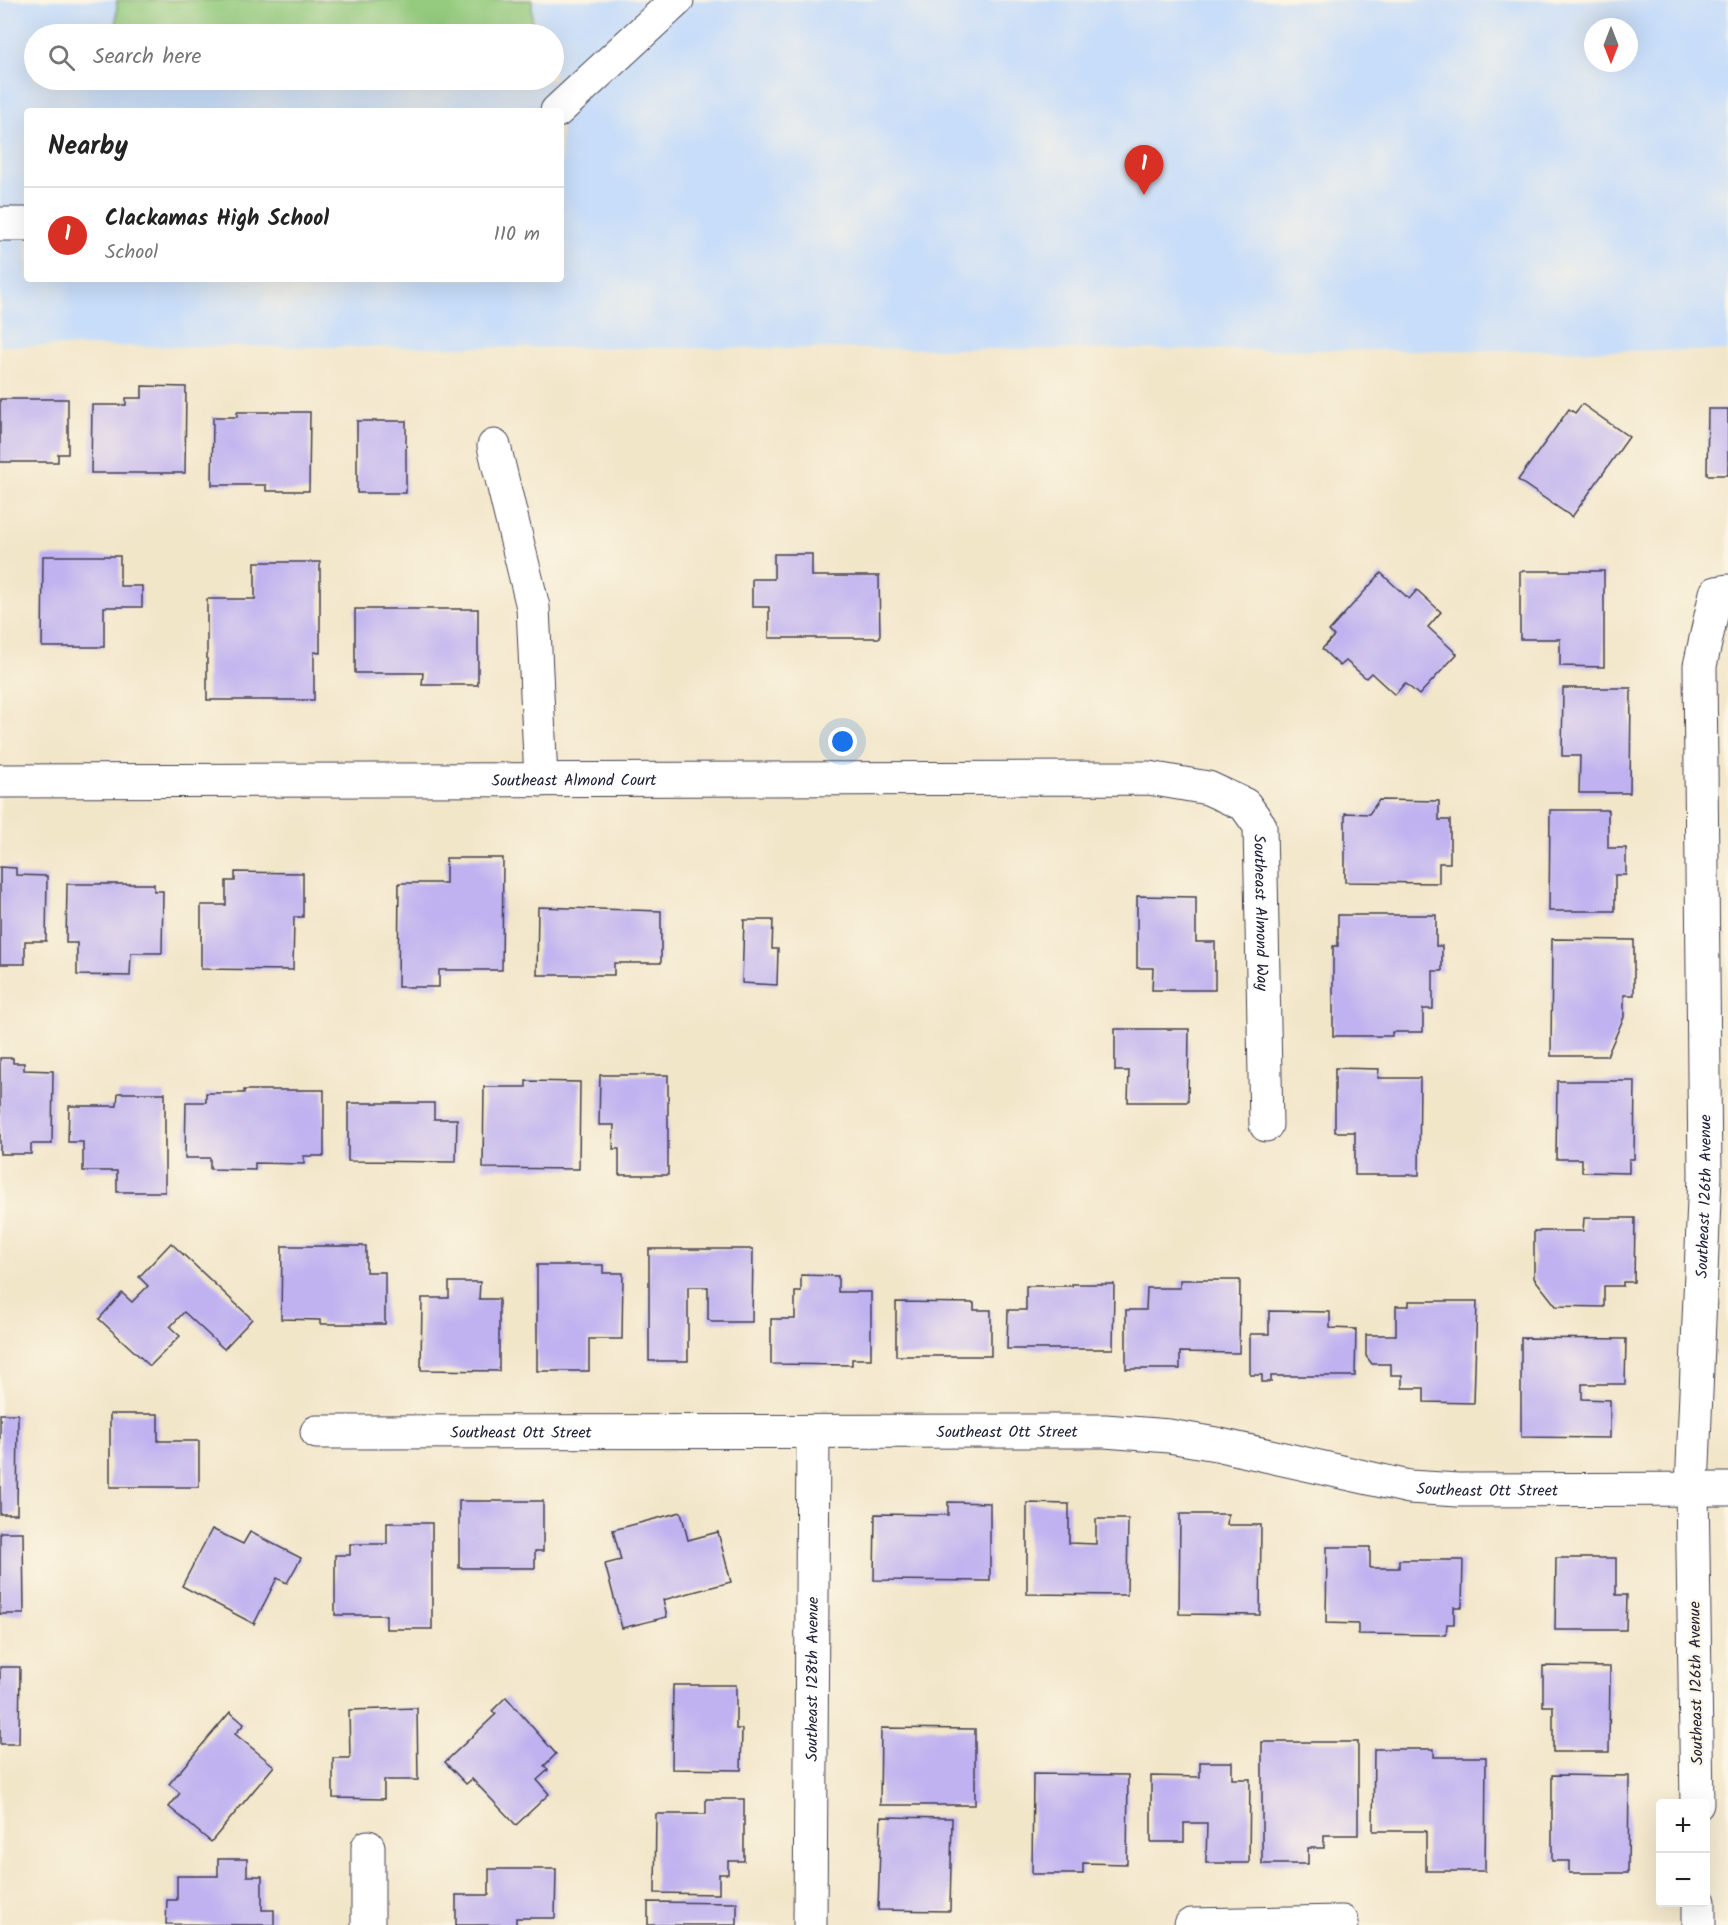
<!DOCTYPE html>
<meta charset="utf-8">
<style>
body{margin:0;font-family:Kalam,sans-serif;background:#f2f2f2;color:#222}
.controls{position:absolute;right:18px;bottom:18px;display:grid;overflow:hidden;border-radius:6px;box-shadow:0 6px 24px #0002}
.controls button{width:54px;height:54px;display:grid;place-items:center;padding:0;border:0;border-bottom:2px solid #e0e0e0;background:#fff;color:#222;font:30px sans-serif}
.compass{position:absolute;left:1584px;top:18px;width:54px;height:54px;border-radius:50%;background:#fff;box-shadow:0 6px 24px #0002;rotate:180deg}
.you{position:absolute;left:843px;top:742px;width:21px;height:21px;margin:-15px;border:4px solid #fff;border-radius:50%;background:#1a73e8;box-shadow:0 0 0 9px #1a73e833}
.badge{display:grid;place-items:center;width:39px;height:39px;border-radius:50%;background:#d93025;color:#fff;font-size:20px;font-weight:700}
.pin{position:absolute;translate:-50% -50px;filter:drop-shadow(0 2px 3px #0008)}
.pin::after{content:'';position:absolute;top:32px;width:21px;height:18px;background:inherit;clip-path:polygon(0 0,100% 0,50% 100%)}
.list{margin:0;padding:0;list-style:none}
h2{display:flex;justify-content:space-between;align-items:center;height:78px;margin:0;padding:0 24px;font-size:26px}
h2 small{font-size:20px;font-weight:400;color:#767676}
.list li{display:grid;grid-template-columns:39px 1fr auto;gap:18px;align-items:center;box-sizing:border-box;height:96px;padding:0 24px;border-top:2px solid #e0e0e0}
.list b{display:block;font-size:22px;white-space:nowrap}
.list p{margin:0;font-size:20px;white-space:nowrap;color:#767676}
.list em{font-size:20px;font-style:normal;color:#767676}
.icon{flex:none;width:33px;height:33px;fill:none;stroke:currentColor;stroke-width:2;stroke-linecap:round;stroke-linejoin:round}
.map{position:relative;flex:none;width:1728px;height:1925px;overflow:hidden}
.search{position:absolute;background:#fff;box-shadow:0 6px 24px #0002;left:24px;top:24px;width:540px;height:66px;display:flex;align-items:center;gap:15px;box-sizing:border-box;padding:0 21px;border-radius:33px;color:#767676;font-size:22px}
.panel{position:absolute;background:#fff;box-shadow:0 6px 24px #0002;left:24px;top:108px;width:540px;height:174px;border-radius:6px}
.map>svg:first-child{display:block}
.built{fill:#c7ddf9;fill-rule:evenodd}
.green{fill:#94cb7e;stroke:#5b765c;stroke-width:1.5}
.building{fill:#c0b2f0}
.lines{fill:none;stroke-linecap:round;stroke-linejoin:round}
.minor-casing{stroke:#413f50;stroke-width:35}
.minor{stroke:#fff;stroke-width:33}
.labels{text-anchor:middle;stroke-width:4.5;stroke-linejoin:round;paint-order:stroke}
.street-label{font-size:16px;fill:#22223b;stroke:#fcf5e5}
</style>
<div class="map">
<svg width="1728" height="1925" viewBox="0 0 1728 1925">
<rect width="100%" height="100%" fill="#fcf5e5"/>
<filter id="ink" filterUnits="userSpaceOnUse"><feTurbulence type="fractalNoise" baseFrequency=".0167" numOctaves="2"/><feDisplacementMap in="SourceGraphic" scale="12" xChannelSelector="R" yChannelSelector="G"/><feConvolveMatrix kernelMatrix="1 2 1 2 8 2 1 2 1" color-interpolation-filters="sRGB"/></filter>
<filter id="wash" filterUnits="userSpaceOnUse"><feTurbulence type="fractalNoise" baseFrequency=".008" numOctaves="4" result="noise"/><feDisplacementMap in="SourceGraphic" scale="24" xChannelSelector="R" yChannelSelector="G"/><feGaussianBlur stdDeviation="1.35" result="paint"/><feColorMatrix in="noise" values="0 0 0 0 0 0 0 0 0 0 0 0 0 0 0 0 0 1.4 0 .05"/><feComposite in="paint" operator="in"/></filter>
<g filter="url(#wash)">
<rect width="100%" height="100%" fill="#f2e6c9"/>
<!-- built -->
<path class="built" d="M0 0H1728V351L0 346ZM1593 27H1629V63H1593ZM34 34H554V80H34ZM27 111H561V279H27Z"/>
<!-- green -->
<path class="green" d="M117 0H532V34H116Z"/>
<g id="blocks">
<!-- building -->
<g class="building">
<path d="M142 386 186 387 185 473H91L92 405H126V398H142Z"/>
<path d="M0 399H68V454H58V462H0Z"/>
<path d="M1582 404 1629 437 1572 517 1518 480 1569 409 1575 413Z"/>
<path d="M1708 409H1728V475H1707Z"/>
<path d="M237 412H310L309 491H266V485H212L213 417H237Z"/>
<rect x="357" y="421" width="49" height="72"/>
<path d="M774 554H812V576H879L880 638H769V607H752V579H774Z"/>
<path d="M43 556H120V586H142V607H104V647H42Z"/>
<path d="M255 562H320V653L314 652V700H207V599H255Z"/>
<path d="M1520 571H1604V667L1560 666V639H1520Z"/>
<path d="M1381 573 1409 599 1417 590 1441 612 1428 627 1457 654 1419 695 1405 683 1395 695 1371 673 1366 678 1346 661 1340 666 1322 649 1334 636 1329 631Z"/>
<path d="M355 609H478V685H422L423 673H355Z"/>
<path d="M1563 688H1631L1630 793H1579L1580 756H1562Z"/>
<path d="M1379 800 1439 801V820H1450V863H1439V883L1345 882V813L1369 814Z"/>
<path d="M1550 810H1608V848H1626V875H1615V911H1549Z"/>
<path d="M446 858H503L502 970H439V987H398L399 883H446Z"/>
<path d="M0 867 16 868V875L47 876 46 941H25V964H0Z"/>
<path d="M235 872 303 873V917H294L293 970 201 969V905H226V881H235Z"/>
<path d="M67 884H154V891H163L162 953H131L130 976 77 975V943H66Z"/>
<path d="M1137 896 1196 897V942H1215V990H1152L1153 968H1137Z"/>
<path d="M538 907 661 911V963H614V975H537Z"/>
<path d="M1338 915H1436V946H1442V971H1433V1009H1423V1032H1392V1036H1333V946H1338Z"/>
<path d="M744 920H773L772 949H778L777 985 742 983Z"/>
<path d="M1552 939 1634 940V995H1624V1017L1607 1056H1551Z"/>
<path d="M1115 1029H1189L1188 1102H1128L1129 1071H1115Z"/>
<path d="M0 1058H13V1063H24V1070L53 1071 52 1144H31V1154H0Z"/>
<path d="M1335 1068 1379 1069 1378 1078H1420L1419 1175H1355V1132H1335Z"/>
<path d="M600 1075H668V1175H619V1149H613L614 1125H599Z"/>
<path d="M526 1081 580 1082 579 1169 483 1168 484 1087H526Z"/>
<path d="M1557 1081H1635L1634 1159H1629V1173L1582 1172V1159H1556Z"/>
<path d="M244 1090H324V1156H304V1164L255 1163V1170L210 1169V1158H185L186 1102H206V1093H244Z"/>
<path d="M118 1093H165V1192H117V1171H83V1142H68L69 1106H117Z"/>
<path d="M348 1103H434V1119H457L456 1162 348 1161Z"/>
<path d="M1584 1218H1635L1634 1282H1623V1286H1604V1307L1556 1306 1534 1278V1231H1583Z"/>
<path d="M171 1243 252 1319 224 1349 184 1312 170 1327 180 1336 150 1366 99 1319 122 1293 132 1302 148 1286 139 1277Z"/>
<path d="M282 1246H366V1272H385V1324H320V1320L281 1319Z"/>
<path d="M649 1249H753L752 1322H712L708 1319V1287H688V1361H649Z"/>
<path d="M537 1265H603V1273H623L622 1339H589V1371H537Z"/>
<path d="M801 1275 838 1276V1292H871V1359H852V1365L771 1364V1319H795V1292H801Z"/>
<path d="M1180 1280H1240L1239 1353 1180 1352V1369H1126V1310H1146L1147 1288H1180Z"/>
<path d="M449 1282H480L479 1299H499V1371L421 1370 422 1298H449Z"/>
<path d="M1072 1284H1114L1113 1349H1007L1008 1310H1026V1286H1072Z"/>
<path d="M1409 1301H1477L1474 1403 1424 1402V1388H1402V1375H1391V1364H1372L1366 1356V1335H1396V1306H1409Z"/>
<path d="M896 1302 974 1303V1310H991V1356H896Z"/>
<path d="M1269 1311 1330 1312V1328L1356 1329 1355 1376H1271V1382H1262V1375H1250V1334H1269Z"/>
<path d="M1521 1338 1626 1339 1625 1384H1582V1399L1610 1400V1438L1521 1437Z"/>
<path d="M0 1414H18L17 1514H0Z"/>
<path d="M110 1414H158V1441H199V1487H110Z"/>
<path d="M459 1501H543V1551H535V1568H459Z"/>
<path d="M948 1502 990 1503V1581L874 1580 875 1514 948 1515Z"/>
<path d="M1027 1503 1069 1504V1543L1096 1544V1519H1128L1127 1595 1027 1594Z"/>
<path d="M681 1512 688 1540 718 1532 731 1582 663 1600 667 1617 622 1628 605 1564 621 1560 613 1530Z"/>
<path d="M1180 1514H1228L1227 1525H1261L1260 1615 1179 1614Z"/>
<path d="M387 1523H432V1629H386V1615H335V1555H350V1544H387Z"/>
<path d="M212 1529 243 1544 250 1532 301 1558 287 1583 277 1578 254 1624 182 1586Z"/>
<path d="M0 1532H23L24 1614H0Z"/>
<path d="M1327 1547H1370V1568H1399V1560H1463L1462 1607H1454V1624H1447L1446 1635 1358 1634V1624L1326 1623Z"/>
<path d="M1556 1558H1616V1595H1627L1626 1630H1555Z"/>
<path d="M1543 1666 1610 1667 1609 1752H1553V1706H1543Z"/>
<path d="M0 1667H20L19 1744H0Z"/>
<path d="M673 1685H736V1729H742L741 1770 672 1769Z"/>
<path d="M506 1697 556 1754 544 1766 548 1770 537 1780 549 1794 516 1825 472 1779 466 1784 445 1762 496 1714 492 1711Z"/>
<path d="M417 1708 418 1780H384V1799L333 1798V1758H350L349 1710Z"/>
<path d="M230 1712 244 1724 235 1734 274 1766 211 1842 169 1807 180 1793 169 1784Z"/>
<path d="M881 1728 975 1729V1805H880Z"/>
<path d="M1262 1742H1358V1835H1324V1848H1308V1864H1262Z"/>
<path d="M1374 1749H1434V1757H1486L1485 1871H1426V1831H1373Z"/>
<path d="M1200 1762H1232V1779H1250L1249 1863H1206L1207 1823H1184V1842H1151V1776L1200 1777Z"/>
<path d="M1033 1774 1128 1775 1127 1864 1083 1863V1874H1032Z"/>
<path d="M1552 1775 1629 1776 1628 1873H1569V1861H1552Z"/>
<path d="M706 1799H744V1861H728V1874H719V1894L655 1893 656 1814H706Z"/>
<path d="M881 1817 952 1818 950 1911 878 1910Z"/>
<path d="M218 1859H247V1876H262V1910H274V1925L166 1924 167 1900H177V1876H218Z"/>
<path d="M489 1869H556L555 1918H516V1925H456V1895H489Z"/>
<path d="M648 1902 737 1903V1925H648Z"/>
</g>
</g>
</g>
<g filter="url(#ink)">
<use href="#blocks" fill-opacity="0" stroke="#413f50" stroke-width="1.5"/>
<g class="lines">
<defs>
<g id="minor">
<path d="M557 111 677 0"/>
<path d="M0 224H27"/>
<path d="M494 446 533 607 541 780"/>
<path id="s1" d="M0 781 1149 778 1208 788 1245 805 1260 826 1266 1125"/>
<path id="s2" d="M317 1432 1105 1431 1169 1436 1216 1444 1409 1487 1458 1490 1728 1489"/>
<path id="s3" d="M1697 1804 1692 1489 1705 1176 1700 666 1716 593 1728 591"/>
<path d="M368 1847V1925"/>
<path d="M1699 1902V1925"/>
<path id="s4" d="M810 1925 813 1433"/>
<path d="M1191 1925 1342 1922"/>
</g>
</defs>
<!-- minor casing -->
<use href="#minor" class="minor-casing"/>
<!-- minor -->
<use href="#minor" class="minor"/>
</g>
</g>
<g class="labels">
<!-- street labels -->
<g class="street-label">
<text dy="6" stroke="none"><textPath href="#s1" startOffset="574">Southeast Almond Court</textPath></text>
<text dy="6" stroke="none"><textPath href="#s1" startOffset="1362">Southeast Almond Way</textPath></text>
<text dy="6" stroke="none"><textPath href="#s3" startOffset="608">Southeast 126th Avenue</textPath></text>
<text dy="6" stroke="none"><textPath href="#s2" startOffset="690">Southeast Ott Street</textPath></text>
<text dy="6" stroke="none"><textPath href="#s2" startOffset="204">Southeast Ott Street</textPath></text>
<text dy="6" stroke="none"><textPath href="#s2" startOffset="1176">Southeast Ott Street</textPath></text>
<text dy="6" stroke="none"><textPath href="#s4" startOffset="246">Southeast 128th Avenue</textPath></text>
<text transform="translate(1695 1683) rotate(-91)" y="6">Southeast 126th Avenue</text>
</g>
</g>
</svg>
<div class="controls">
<button>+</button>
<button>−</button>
</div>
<svg class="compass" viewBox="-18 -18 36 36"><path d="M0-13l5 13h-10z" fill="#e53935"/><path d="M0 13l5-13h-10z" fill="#767676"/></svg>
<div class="you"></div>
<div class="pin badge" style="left:1144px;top:195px">1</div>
<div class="search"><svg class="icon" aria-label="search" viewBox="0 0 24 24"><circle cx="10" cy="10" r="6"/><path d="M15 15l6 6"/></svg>Search here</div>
<section class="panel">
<h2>Nearby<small></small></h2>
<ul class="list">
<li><span class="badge">1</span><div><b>Clackamas High School</b><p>School</p></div><em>110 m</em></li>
</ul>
</section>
</div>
